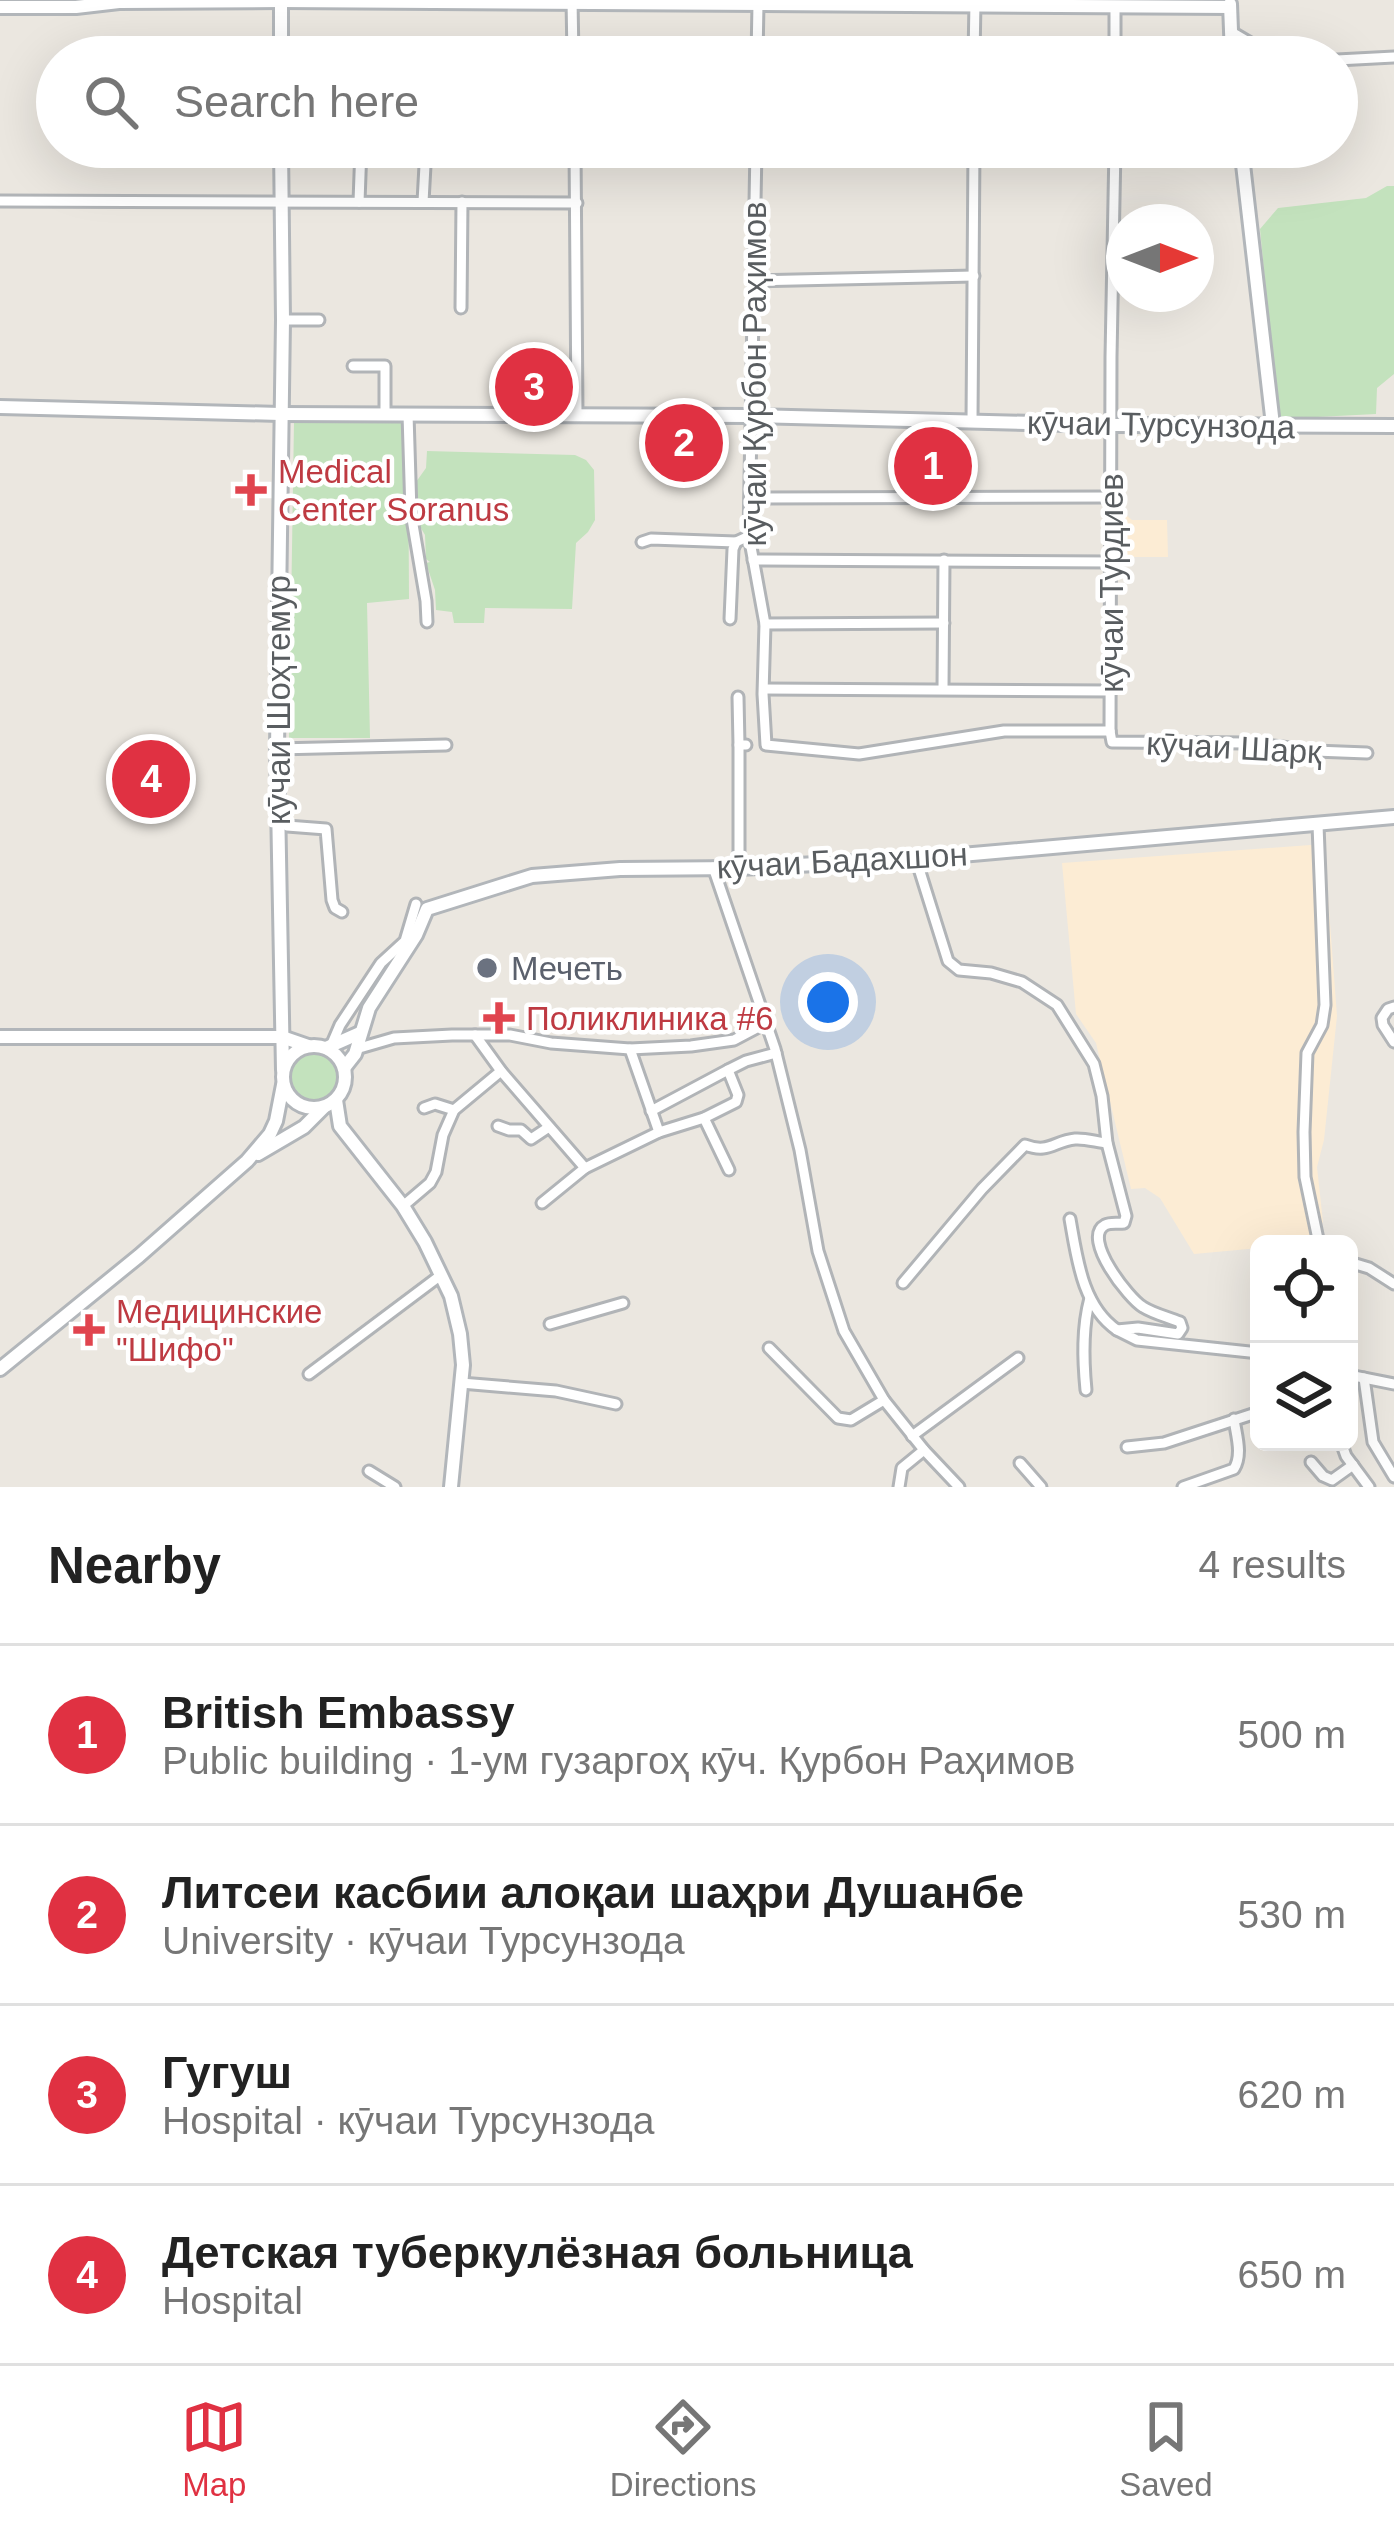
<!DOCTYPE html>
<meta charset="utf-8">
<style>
body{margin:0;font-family:Arial,sans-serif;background:#f6f6f6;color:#222}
.controls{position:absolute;right:36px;bottom:36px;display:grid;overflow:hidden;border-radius:18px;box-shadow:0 12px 48px #0002}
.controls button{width:108px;height:108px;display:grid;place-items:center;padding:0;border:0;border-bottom:3px solid #e0e0e0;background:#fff;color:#222;font:60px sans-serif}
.compass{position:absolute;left:1106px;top:204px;width:108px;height:108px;border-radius:50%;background:#fff;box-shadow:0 12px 48px #0002;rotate:90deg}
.you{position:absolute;left:828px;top:1002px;width:42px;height:42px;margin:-30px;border:9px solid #fff;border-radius:50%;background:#1a73e8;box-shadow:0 0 0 18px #1a73e833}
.badge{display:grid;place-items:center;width:78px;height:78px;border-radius:50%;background:#e03142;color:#fff;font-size:39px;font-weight:700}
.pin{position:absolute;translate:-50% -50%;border:6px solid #fff;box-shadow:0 3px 12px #0006}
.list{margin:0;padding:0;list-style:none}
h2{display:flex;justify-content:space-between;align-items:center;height:156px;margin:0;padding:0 48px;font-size:51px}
h2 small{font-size:39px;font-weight:400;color:#767676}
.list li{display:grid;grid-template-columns:78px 1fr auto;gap:36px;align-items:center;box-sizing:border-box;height:180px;padding:0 48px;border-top:3px solid #e0e0e0}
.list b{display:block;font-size:45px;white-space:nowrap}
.list p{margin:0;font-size:39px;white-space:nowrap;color:#767676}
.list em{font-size:39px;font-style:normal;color:#767676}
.icon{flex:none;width:66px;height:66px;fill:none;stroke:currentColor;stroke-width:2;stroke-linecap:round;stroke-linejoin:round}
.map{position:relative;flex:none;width:1394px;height:1487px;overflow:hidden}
.search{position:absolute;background:#fff;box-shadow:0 12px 48px #0002;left:36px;right:36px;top:36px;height:132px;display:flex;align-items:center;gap:30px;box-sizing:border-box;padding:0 42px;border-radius:66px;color:#767676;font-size:45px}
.sheet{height:876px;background:#fff}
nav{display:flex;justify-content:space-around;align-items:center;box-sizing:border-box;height:168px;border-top:3px solid #e0e0e0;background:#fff;font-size:33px;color:#767676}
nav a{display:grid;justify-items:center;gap:6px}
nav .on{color:#e03142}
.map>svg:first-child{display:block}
.commercial{fill:#fcecd4}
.green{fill:#c3e2bd}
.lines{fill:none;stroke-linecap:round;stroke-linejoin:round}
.street-casing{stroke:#b1b4b7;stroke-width:15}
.secondary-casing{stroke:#b2b6ba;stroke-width:18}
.street{stroke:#fff;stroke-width:9}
.secondary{stroke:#fff;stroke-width:12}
.health-dot{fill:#e0444e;stroke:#fff;stroke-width:4.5}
.worship-dot{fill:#6b7280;stroke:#fff;stroke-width:4.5}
.labels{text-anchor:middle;stroke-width:9;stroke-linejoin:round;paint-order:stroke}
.street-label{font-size:33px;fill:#595d60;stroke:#fff}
.health-label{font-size:33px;fill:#be3a42;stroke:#fff;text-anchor:start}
.worship-label{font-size:33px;fill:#5b616d;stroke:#fff;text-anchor:start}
</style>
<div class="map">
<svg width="1394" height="1487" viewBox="0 0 1394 1487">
<rect width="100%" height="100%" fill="#ebe7e0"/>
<!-- commercial -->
<g class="commercial">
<path d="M1115 505 1132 520H1167L1168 557H1117Z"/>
<path d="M1324 844 1337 1016 1324 1140 1317 1167 1323 1222 1308 1244H1259V1248L1194 1254 1160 1198 1145 1188 1131 1189 1096 1043 1076 1014 1062 863Z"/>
</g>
<!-- green -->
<g class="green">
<path d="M1387 186H1394V374L1377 388 1376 414 1278 419 1260 229 1278 208 1366 198Z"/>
<path d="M294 422H408L409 599 367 603 370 738H289Z"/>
<path d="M427 451 575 455 586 460 594 470 595 520 588 532 576 543 572 609 485 608 484 623H454L452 612 436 610 435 590 426 563 430 562 426 559 425 535 418 523 415 499 416 482 426 468Z"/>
<circle cx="313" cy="1078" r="25"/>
</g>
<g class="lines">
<defs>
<g id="street">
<path d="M572 0 573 57"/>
<path d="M1115 7V57"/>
<path d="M1230 31 1274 57"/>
<path d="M433 57H439"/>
<path d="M757 57 758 4"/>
<path d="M974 57 975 2"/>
<path d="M1337 60 1394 57"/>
<path d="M575 147 577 414"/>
<path d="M756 147 749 536 765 624 763 694 766 745 859 754 1004 731H1110"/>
<path d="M361 152 426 153"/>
<path d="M0 201 577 203"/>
<path d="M359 202 361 147"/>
<path d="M423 202 426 147"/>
<path d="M752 281 974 276"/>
<path d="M461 308 462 202"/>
<path d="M283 320H319"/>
<path d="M353 366H385V414"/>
<path d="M408 414 411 513 426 601 427 622"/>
<path d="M972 421 974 147"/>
<path d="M750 498 1111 497"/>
<path d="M642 542 651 539 736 542 749 536"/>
<path d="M753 560 1111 562"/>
<path d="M730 619 733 549 736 542"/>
<path d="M765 624 944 623"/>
<path d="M943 688 944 560"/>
<path d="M764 689 1111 691"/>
<path d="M738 697 739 745"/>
<path d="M1110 731 1111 357 1115 147"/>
<path d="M1110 731 1112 742 1249 743 1315 751 1367 753"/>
<path d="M277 749 446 745"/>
<path d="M1318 825 1325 1005 1322 1025 1307 1053 1304 1132 1305 1177 1319 1244"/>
<path d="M287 826 326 829 332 900 335 908 342 912"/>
<path d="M916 859 948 961 959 970 991 973 1022 982 1057 1005 1094 1064 1102 1096 1107 1143 1126 1216 1124 1223C1118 1224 1111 1222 1105 1225 1081 1238 1129 1299 1143 1307 1154 1314 1168 1317 1180 1322L1182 1328 1178 1334 1138 1328 1117 1330 1137 1340 1259 1353"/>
<path d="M713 867 775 1049 800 1150 818 1251 844 1331 884 1400 924 1450 959 1487"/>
<path d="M739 868V745H746"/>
<path d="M1394 1007 1388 1009 1382 1018 1383 1025 1394 1042"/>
<path d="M475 1035 501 1071 585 1168"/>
<path d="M331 1046 340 1025 381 963 405 941 416 904"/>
<path d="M356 1049 394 1038 452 1035H510L551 1043 630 1049 691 1046 734 1040 766 1023"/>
<path d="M630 1049 659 1132"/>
<path d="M424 1108 435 1104 454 1110"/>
<path d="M651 1111 728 1070"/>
<path d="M704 1118 729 1170"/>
<path d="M498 1126 509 1130H521L531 1139 549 1127"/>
<path d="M542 1203 585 1168 659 1132 704 1118 736 1102 738 1095 728 1070 746 1061 776 1053"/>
<path d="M403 1206 430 1183 436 1172 443 1135 454 1110 501 1071"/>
<path d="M1070 1219C1077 1258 1082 1306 1117 1330"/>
<path d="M1349 1262 1369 1268 1394 1284"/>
<path d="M903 1283 982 1189 1025 1145C1049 1154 1054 1141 1075 1139 1084 1138 1097 1142 1107 1143"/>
<path d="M550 1324 623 1303"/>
<path d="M769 1348 838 1418 851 1420 884 1400"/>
<path d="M309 1374 441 1275"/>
<path d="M1349 1375 1394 1384"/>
<path d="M1364 1378 1373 1442 1394 1477"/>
<path d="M461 1383 556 1391 616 1404"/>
<path d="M1086 1390C1083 1359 1082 1328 1090 1298"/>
<path d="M912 1436 1018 1358"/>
<path d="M1341 1442 1346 1456 1369 1487"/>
<path d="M1127 1447 1164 1443 1259 1412"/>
<path d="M1311 1462 1323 1476 1332 1480 1353 1465"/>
<path d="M1020 1463 1041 1487"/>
<path d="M369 1471 395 1487"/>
<path d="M899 1487 902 1468 924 1450"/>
<path d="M1183 1487 1234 1469C1243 1454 1236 1435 1234 1419"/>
</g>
<g id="secondary">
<path d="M281 0V57"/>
<path d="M1230 4 1232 57"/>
<path d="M0 7H76L119 2 281 1 1230 7"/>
<path d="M281 147 283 320 277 749 283 1070"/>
<path d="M1241 147 1273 425"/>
<path d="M0 407 280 414 751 416 1111 425 1394 426"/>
<path d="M0 1037H282L308 1046"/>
<circle cx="314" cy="1077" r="31"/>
<path d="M326 1048 360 1033"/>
<path d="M344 1068 355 1054 369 1008 416 935 427 909 532 876 620 869 739 868 916 859 1394 817"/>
<path d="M336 1100 340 1126 403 1206 425 1242 451 1296 460 1334 463 1365 451 1487"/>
<path d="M258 1154 304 1127 324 1107"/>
<path d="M0 1369 139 1256 247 1161 270 1134 276 1121 283 1085"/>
</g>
</defs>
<!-- street casing -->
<use href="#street" class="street-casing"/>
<!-- secondary casing -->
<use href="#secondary" class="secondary-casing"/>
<!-- street -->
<use href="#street" class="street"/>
<!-- secondary -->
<use href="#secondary" class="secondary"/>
</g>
<!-- markers -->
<g class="health-dot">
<path d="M245 472h12v12h12v12h-12v12h-12v-12h-12v-12h12z"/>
<path d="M493 1000h12v12h12v12h-12v12h-12v-12h-12v-12h12z"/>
<path d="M83 1312h12v12h12v12h-12v12h-12v-12h-12v-12h12z"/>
</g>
<circle class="worship-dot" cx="487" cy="968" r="12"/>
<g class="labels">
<!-- street labels -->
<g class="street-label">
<text transform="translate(754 374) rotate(-90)" y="12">кӯчаи Қурбон Раҳимов</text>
<text transform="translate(1161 424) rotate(1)" y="12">кӯчаи Турсунзода</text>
<text transform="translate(1111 583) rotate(-90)" y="12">кӯчаи Турдиев</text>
<text transform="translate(278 700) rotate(-90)" y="12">кӯчаи Шоҳтемур</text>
<text transform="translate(1234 747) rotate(3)" y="12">кӯчаи Шарқ</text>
<text transform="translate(842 860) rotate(-3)" y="12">кӯчаи Бадахшон</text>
</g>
<!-- health labels -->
<g class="health-label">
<text x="278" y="483">Medical<tspan x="278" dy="38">Center Soranus</tspan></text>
<text x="526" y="1030">Поликлиника #6</text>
<text x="116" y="1323">Медицинские<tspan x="116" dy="38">"Шифо"</tspan></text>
</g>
<!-- worship labels -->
<g class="worship-label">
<text x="511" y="980">Мечеть</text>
</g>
</g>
</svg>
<div class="controls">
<button><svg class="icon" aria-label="locate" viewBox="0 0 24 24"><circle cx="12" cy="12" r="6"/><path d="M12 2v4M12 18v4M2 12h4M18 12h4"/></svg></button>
<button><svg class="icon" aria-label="layers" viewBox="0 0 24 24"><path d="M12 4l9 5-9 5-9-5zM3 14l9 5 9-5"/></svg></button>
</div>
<svg class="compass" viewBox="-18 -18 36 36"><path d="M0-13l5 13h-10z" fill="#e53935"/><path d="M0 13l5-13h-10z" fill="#767676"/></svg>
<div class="you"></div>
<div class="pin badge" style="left:933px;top:466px">1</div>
<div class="pin badge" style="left:684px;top:443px">2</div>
<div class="pin badge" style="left:534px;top:387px">3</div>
<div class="pin badge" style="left:151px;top:779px">4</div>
<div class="search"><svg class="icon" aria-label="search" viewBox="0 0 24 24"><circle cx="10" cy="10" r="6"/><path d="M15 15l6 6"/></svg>Search here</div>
</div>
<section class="sheet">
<h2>Nearby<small>4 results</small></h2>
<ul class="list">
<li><span class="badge">1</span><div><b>British Embassy</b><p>Public building · 1-ум гузаргоҳ кӯч. Қурбон Раҳимов</p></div><em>500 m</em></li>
<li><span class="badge">2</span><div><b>Литсеи касбии алоқаи шаҳри Душанбе</b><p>University · кӯчаи Турсунзода</p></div><em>530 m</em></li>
<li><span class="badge">3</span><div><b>Гугуш</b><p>Hospital · кӯчаи Турсунзода</p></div><em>620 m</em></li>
<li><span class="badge">4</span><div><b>Детская туберкулёзная больница</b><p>Hospital</p></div><em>650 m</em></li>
</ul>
</section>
<nav>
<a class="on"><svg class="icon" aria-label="map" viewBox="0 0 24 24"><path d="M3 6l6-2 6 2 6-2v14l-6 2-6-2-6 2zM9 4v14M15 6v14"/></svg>Map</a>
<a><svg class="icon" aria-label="directions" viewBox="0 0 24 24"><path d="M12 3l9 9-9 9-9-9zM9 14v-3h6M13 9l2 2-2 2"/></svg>Directions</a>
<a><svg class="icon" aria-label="saved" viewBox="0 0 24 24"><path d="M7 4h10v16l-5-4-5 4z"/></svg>Saved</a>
</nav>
